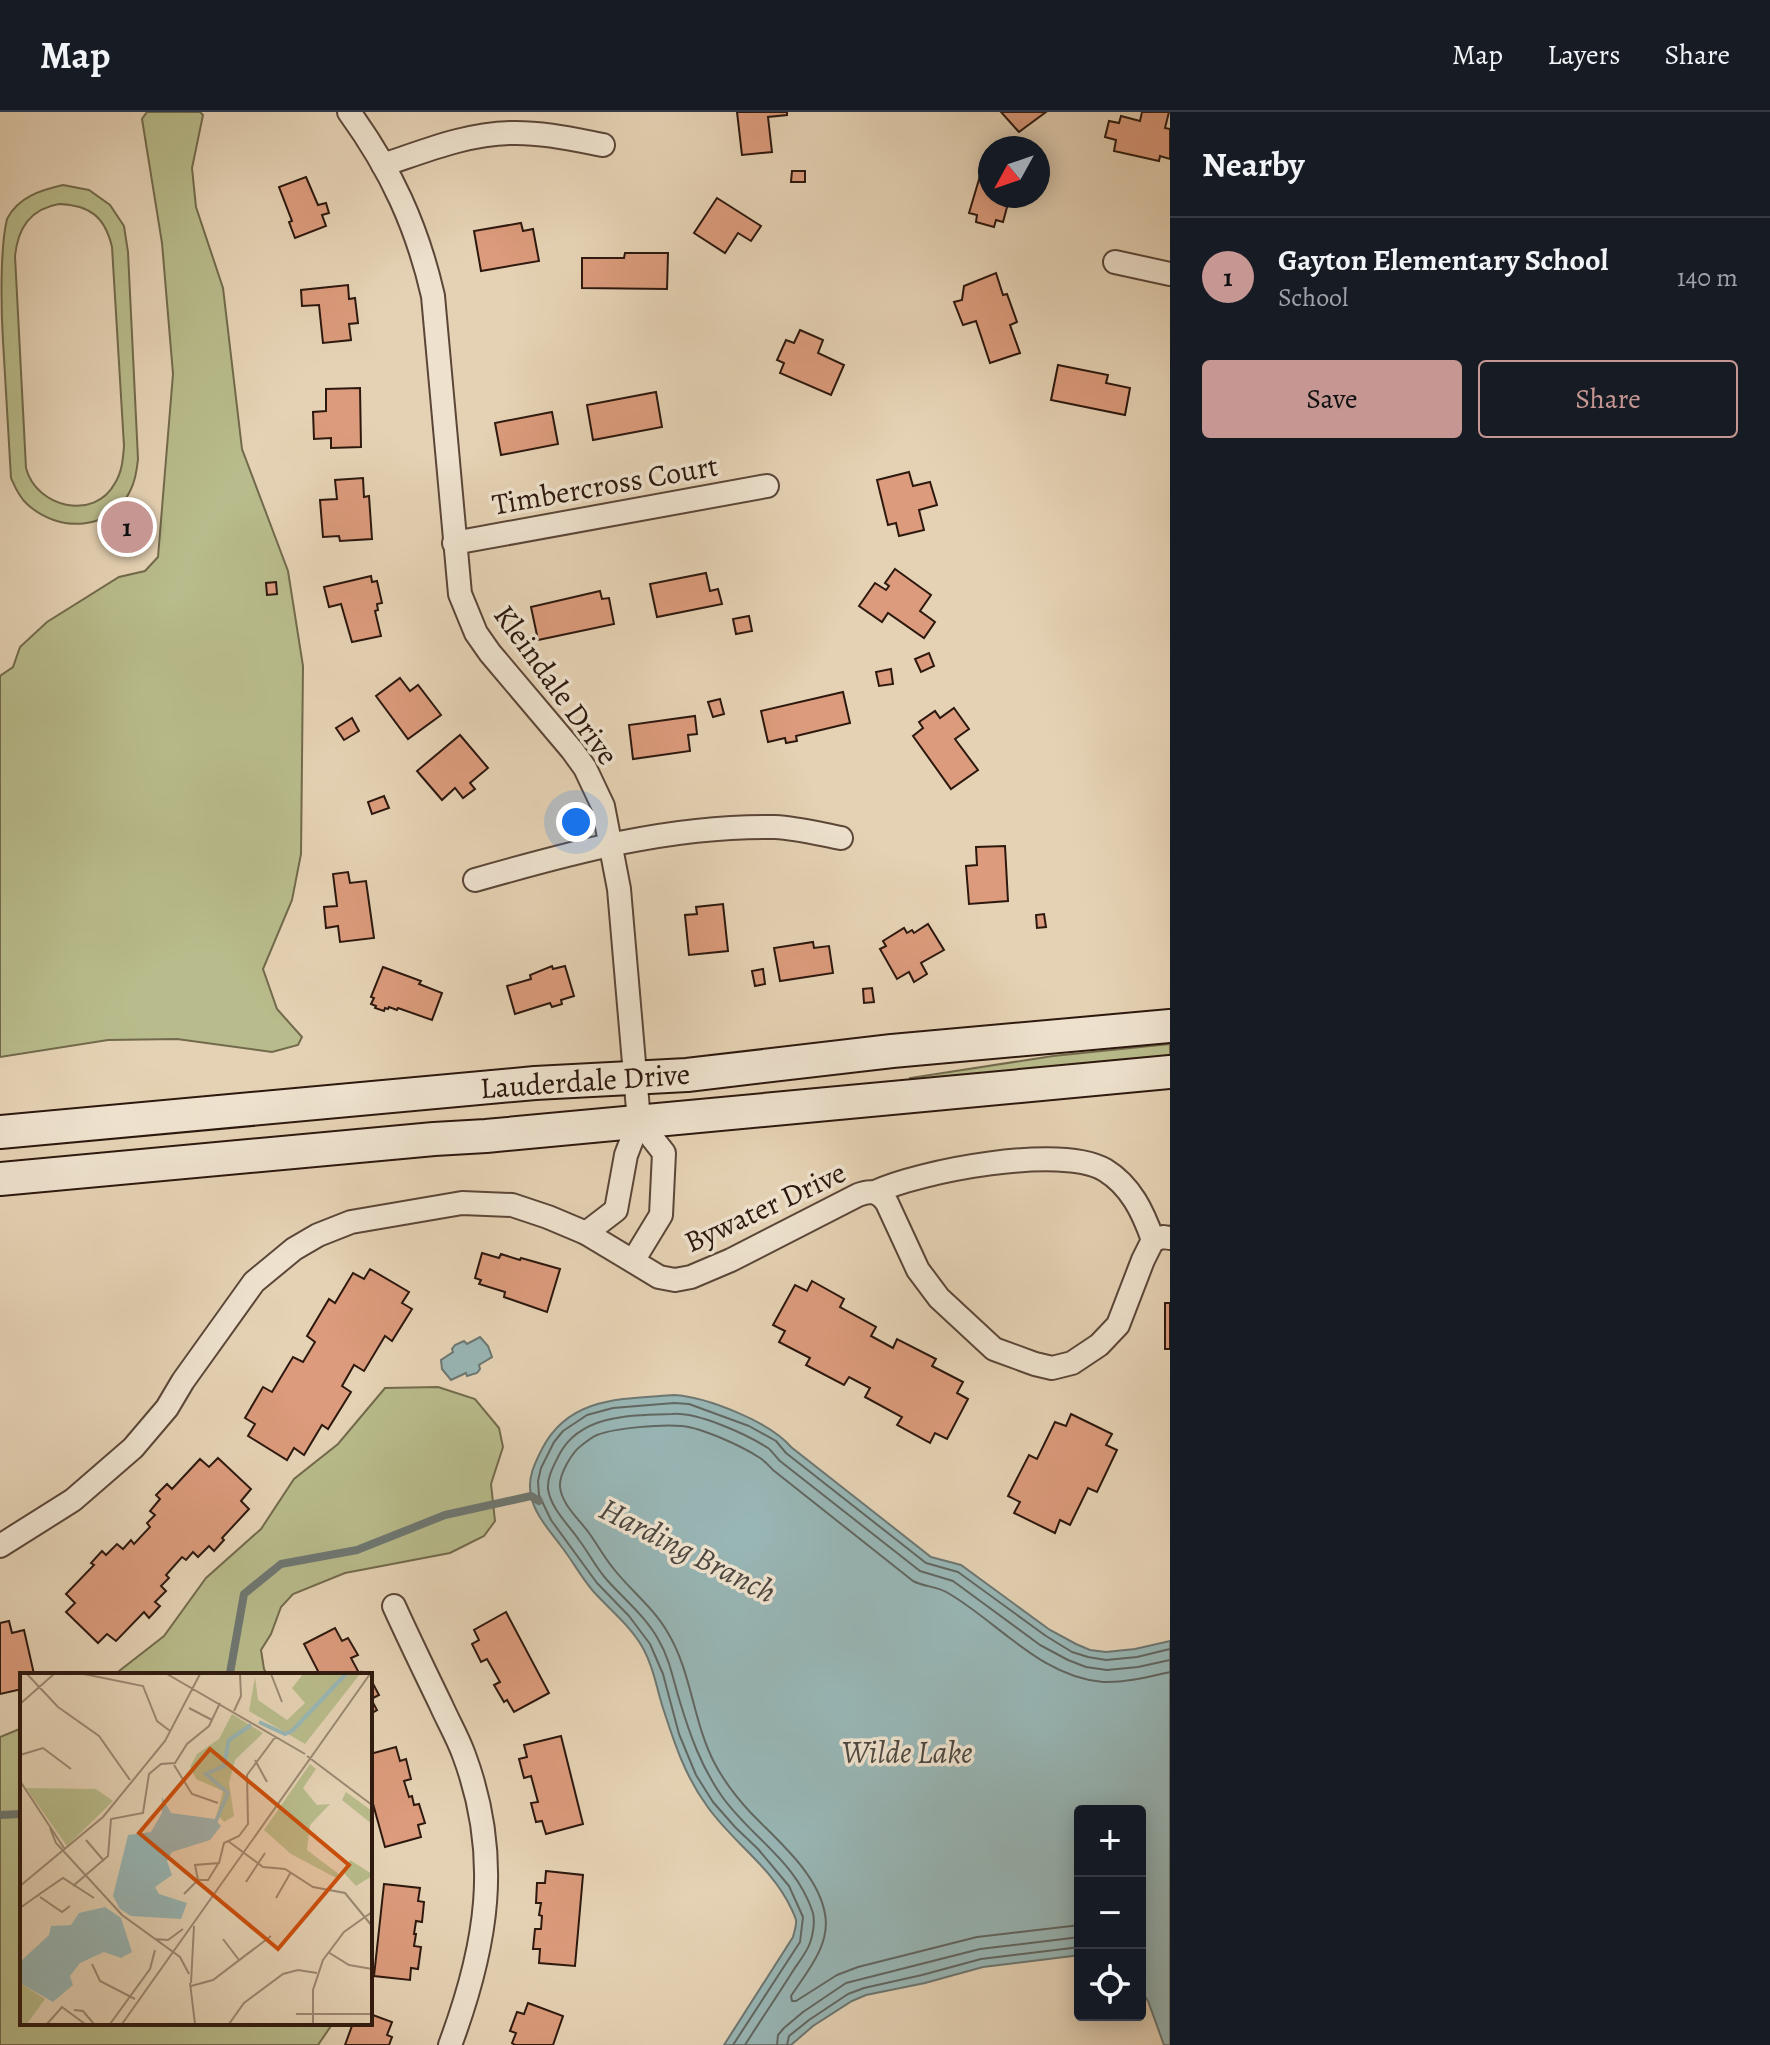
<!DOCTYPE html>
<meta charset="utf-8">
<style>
body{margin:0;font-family:Alegreya,serif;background:#242831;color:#f1f3f6}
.controls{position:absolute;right:24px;bottom:24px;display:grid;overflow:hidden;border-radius:8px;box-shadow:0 4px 20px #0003}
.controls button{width:72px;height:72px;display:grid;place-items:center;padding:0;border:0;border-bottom:2px solid #363941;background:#171b24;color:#f1f3f6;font:40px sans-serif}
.compass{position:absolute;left:978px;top:24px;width:72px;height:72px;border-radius:50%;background:#171b24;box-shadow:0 4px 20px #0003;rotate:230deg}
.you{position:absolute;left:576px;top:710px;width:28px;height:28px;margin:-20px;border:6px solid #fff;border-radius:50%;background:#1a73e8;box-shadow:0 0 0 12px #1a73e833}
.badge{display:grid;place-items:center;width:52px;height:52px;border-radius:50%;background:#c59692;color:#111;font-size:26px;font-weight:700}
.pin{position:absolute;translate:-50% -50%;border:4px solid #fff;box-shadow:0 2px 8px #0006}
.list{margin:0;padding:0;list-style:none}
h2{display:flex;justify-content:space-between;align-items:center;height:104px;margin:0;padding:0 32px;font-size:34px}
h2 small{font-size:26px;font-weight:400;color:#9ea1a6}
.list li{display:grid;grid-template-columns:52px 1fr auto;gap:24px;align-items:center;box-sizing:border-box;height:120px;padding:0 32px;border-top:2px solid #363941}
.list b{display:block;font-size:30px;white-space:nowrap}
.list p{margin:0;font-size:26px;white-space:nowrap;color:#9ea1a6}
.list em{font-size:26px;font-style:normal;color:#9ea1a6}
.actions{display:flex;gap:16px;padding:24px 32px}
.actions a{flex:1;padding:18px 0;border:2px solid #c59692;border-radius:8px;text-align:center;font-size:28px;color:#c59692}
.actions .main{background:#c59692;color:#111}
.icon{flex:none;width:44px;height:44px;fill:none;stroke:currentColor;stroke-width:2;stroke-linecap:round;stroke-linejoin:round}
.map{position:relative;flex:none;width:1170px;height:1933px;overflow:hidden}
header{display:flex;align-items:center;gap:48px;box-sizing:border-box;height:112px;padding:0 40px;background:#171b24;border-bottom:2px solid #363941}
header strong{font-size:38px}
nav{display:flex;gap:44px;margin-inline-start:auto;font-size:28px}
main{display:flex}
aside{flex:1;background:#171b24}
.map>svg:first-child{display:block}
.green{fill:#b8bb8b;stroke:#726a4c;stroke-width:2;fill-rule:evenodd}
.water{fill:#98b6b5;stroke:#6d7772;stroke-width:2}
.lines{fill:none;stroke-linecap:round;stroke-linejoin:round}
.shore{stroke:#626762;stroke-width:2}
.stream{stroke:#6d7772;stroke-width:8}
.building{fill:#db9b7c;stroke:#2d180e;stroke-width:2}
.minor-casing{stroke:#5b4638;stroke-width:26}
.secondary-casing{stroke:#2d180e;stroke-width:36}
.minor{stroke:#eee2ce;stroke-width:22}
.secondary{stroke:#eee2ce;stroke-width:32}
.labels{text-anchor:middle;stroke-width:7;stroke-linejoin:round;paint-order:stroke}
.street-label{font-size:30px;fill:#2d180e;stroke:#eee2ce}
.water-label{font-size:32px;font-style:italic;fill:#4d4740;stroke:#eee2ce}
.inset-river{fill:none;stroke:#98b6b5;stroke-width:4}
.inset-road{fill:none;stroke:#9b8872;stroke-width:2}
.view{fill:#cc4f0c;fill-opacity:0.15;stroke:#cc4f0c;stroke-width:4}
.inset-edge{fill:none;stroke:#2d180e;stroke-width:4}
</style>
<header>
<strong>Map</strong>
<nav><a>Map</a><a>Layers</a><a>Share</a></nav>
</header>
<main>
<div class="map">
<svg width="1170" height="1933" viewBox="0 0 1170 1933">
<rect width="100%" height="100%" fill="#e5d2b4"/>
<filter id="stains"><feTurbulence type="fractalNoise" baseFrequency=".0025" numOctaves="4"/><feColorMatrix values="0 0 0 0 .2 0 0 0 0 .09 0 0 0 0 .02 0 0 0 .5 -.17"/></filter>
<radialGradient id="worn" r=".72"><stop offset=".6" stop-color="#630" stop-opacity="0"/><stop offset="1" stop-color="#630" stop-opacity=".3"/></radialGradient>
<!-- green -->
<g class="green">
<path d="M147 0H200L203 3 192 56 196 95 223 176 242 337 288 459 303 554 301 742 292 788 263 857 277 897 302 925 298 933 272 940 177 927 108 928 0 945V564L13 555 20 535 47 510 119 465 145 459 158 445 173 262 162 131 142 7Z"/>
<path d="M63 73 89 78 110 93 124 114 128 140 138 347C137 357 136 367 131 377 112 420 58 421 27 392 19 385 15 375 11 366 8 320 6 275 3 229 1 196 0 136 7 107 18 85 41 78 63 73ZM59 92C90 93 105 105 112 135L124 334C123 347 122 360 115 371 94 410 36 395 26 356L15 144C18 116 30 97 59 92Z"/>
<path d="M1170 932V947L910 972V966L1053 944Z"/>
<path d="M438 1275 475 1287 499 1316 503 1335 491 1372 495 1409 484 1424 450 1441 345 1461 293 1482 281 1495 271 1522 261 1538 264 1557 267 1563H114L164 1524 206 1466 261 1417 294 1367 338 1332 385 1276Z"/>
<path d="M22 1616V1911H333L318 1933H0V1625Z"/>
</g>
<!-- water -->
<g class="water">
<path d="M480 1225 488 1234 492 1245 479 1253 480 1257 477 1261 467 1264 466 1261 451 1268 442 1257 441 1248 453 1240 452 1237 455 1233 464 1229 467 1232Z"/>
<path d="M674 1283C707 1285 770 1310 791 1335L931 1445 961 1453 1050 1518 1076 1532 1090 1538 1106 1540 1135 1537 1170 1529V1933H1164L1148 1889 1140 1877V1699H1080V1843L983 1855 925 1871 866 1883 852 1889 813 1914 791 1933H724L793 1825C794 1820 797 1813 796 1808 795 1804 793 1800 791 1796 772 1755 733 1731 707 1694 685 1664 674 1630 663 1596 656 1575 655 1559 644 1538 632 1515 610 1498 593 1479 581 1465 572 1448 561 1434 550 1419 534 1402 531 1383 527 1366 535 1351 542 1337 569 1284 623 1287 674 1283Z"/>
</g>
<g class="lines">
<!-- shore -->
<g class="shore">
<path d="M1080 1813 977 1825 858 1855 837 1863 796 1889H792L791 1884C806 1861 831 1833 825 1802 818 1762 778 1729 751 1701 737 1686 724 1669 715 1652 693 1611 692 1561 668 1521 654 1496 630 1478 613 1456 604 1445 597 1432 589 1421 579 1407 562 1393 560 1375 559 1362 572 1340 582 1333 586 1330 592 1325 597 1323 615 1316 662 1312 682 1314 702 1316 742 1334 760 1346 765 1349 769 1354 773 1358L913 1469C924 1475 937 1474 948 1481 998 1510 1041 1565 1103 1570 1125 1571 1148 1565 1170 1560"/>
<path d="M733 1933 800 1830 803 1805 789 1774 758 1737 735 1715 713 1690 696 1663 679 1622 663 1562 650 1532 629 1504 597 1471 551 1408 539 1383 538 1369 541 1356 554 1330 563 1319 587 1303 613 1296 674 1291 689 1292 749 1314 776 1329 786 1341 926 1451 958 1460 1046 1524 1072 1540 1088 1545 1106 1548 1137 1545 1170 1537"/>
<path d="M745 1933C760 1909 776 1886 791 1862 797 1852 806 1842 810 1831 813 1823 815 1810 813 1801 796 1748 750 1725 721 1683 701 1654 690 1623 680 1590 673 1568 670 1547 658 1527 645 1504 624 1487 607 1468 596 1456 589 1441 579 1428 568 1412 551 1397 548 1377 547 1365 554 1353 559 1343 580 1302 633 1303 672 1302 698 1300 746 1322 768 1336 772 1339 776 1345 780 1349L920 1459 953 1469 1040 1533 1068 1548 1086 1555 1107 1558 1138 1555 1170 1548"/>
<path d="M777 1933 778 1923 784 1916 803 1900 846 1871 980 1837 1080 1825"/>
<path d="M787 1933 789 1924 809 1908 848 1882 864 1876 922 1863 981 1847 1080 1835"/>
</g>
<!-- stream -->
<g class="stream">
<path d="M232 1563 230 1561 244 1482 281 1452 357 1438 445 1403 531 1384 539 1389"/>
<path d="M0 1703 22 1702"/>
</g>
</g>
<!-- building -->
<g class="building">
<path d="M737 0H787V3L768 5 772 40 742 43Z"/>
<path d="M1001 0H1046L1019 20Z"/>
<path d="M1142 0H1169L1165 16 1170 17V47L1160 44 1159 49 1114 39 1116 28 1105 25 1109 9 1119 11 1121 4 1140 9Z"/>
<path d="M983 54 990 56V84H1010L1003 110 996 108 994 115 976 110 977 103 969 101Z"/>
<path d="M792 59H805V70H791Z"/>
<path d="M306 65 318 93 326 91 329 101 322 103 326 114 295 126 289 110 292 109 279 75Z"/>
<path d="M717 86 761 114 751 129 738 121 725 141 694 121Z"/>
<path d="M521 111 523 119 533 117 539 149 481 159 474 119Z"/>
<path d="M625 141H668L667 177 582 176V146H624Z"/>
<path d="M996 161 1003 183 1007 182 1017 210 1010 213 1020 241 990 251 976 209 963 213 954 190 962 188 964 174Z"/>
<path d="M348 173 349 187 355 186 358 211 349 212 351 228 323 231 319 193 302 194 301 178Z"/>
<path d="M800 218 823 228 818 241 844 253 831 283 780 261 784 251 777 248 786 228 794 231Z"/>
<path d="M1058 253 1108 263 1106 271 1130 276 1125 303 1051 288Z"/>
<path d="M360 276 361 335 331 336V326L314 327 313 300 326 299V277Z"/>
<path d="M656 280 662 315 593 328 587 293Z"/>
<path d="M552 300 558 332 501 343 495 311Z"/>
<path d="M909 360 913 374 930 370 937 393 919 398 924 418 899 424 896 411 888 413 877 368Z"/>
<path d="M363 366 364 385 369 384 372 427 340 429 339 424 323 425 320 388 337 387 335 368Z"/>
<path d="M895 457 931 483 920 499 935 510 924 526 888 501 882 510 859 494 875 471 886 478 889 474 885 471Z"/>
<path d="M706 461 710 479 718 477 722 492 657 505 650 472Z"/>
<path d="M371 464 372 470 377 469 382 491 377 492 378 498 375 499 381 524 352 530 341 492 329 495 324 475Z"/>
<path d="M276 470 277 482 267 483 266 471Z"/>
<path d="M600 479 602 487 609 486 614 512 538 528 531 495Z"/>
<path d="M749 504 752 519 736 522 733 507Z"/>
<path d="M929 541 934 554 921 560 915 547Z"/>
<path d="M891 557 893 572 879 574 876 560Z"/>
<path d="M400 566 410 579 418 573 441 603 408 627 376 584Z"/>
<path d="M843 580 850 611 796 624 797 629 786 631 785 626 768 630 761 599Z"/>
<path d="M720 587 724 602 713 605 708 590Z"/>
<path d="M954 596 969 617 955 627 978 658 951 677 913 624 923 616 919 610 935 599 940 606Z"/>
<path d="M695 604 697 622 688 623 690 639 633 647 629 613Z"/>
<path d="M352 606 359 619 344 628 336 616Z"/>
<path d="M460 623 488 656 470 671 475 677 463 686 455 676 442 688 417 659Z"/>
<path d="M384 684 389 696 372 702 368 690Z"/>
<path d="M1005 734 1008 789 969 792 966 754 977 753 976 735Z"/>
<path d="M348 760 350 771 366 769 374 826 340 830 338 814 326 816 324 795 337 794 333 762Z"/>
<path d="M723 792 728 839 689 843 685 803 697 802 696 795Z"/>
<path d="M1044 802 1046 815 1037 816 1036 803Z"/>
<path d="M928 812 944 838 921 851 927 862 914 870 909 860 897 867 880 837 886 834 883 829 904 816 907 821 912 818 914 821Z"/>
<path d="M813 830 814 836 829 834 833 861 780 869 774 836Z"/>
<path d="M552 854 553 857 565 854 574 884 561 888 562 892 552 895 550 891 515 902 507 874 531 867 530 863Z"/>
<path d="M383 855 421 869 419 872 442 881 432 908 398 896 397 898 389 895 388 897 385 896 384 899 375 896 376 894 371 892 374 886 371 885Z"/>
<path d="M763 857 765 872 755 874 752 859Z"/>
<path d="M872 876 874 890 864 891 863 877Z"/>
<path d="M482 1141 499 1146 501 1142 520 1148 521 1146 560 1157 547 1200 504 1185 505 1180 479 1172 481 1168 475 1166Z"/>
<path d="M370 1157 409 1180 402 1191 412 1197 392 1229 385 1224 364 1259 354 1253 342 1274 351 1280 328 1317 322 1313 304 1343 294 1336 287 1348 248 1324 255 1312 245 1306 263 1275 272 1280 293 1245 303 1250 315 1230 307 1224 329 1187 335 1191 353 1161 364 1167Z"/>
<path d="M812 1169 844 1187 840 1195 876 1215 871 1224 893 1236 897 1227 936 1247 932 1254 963 1270 957 1281 968 1287 947 1327 935 1321 930 1331 897 1313 902 1305 865 1285 870 1276 849 1265 844 1273 806 1253 810 1246 779 1230 785 1219 773 1213 795 1173 807 1179Z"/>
<rect x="1165" y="1191" width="5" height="46"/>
<path d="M1071 1302 1112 1322 1106 1333 1117 1338 1097 1380 1088 1376 1070 1413 1060 1408 1055 1421 1014 1401 1020 1390 1008 1384 1029 1343 1037 1347 1055 1310 1066 1314Z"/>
<path d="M218 1346 251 1377 241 1389 249 1397 222 1426 224 1428 214 1439 209 1434 198 1445 193 1440 186 1448 182 1445 166 1463 169 1466 161 1474 166 1479 155 1490 160 1494 149 1506 144 1500 116 1529 107 1522 98 1531 66 1500 75 1491 66 1482 94 1453 91 1451 102 1439 106 1443 117 1432 123 1437 131 1428 134 1432 150 1415 147 1411 155 1403 150 1399 160 1387 156 1383 167 1372 172 1377 200 1347 209 1355Z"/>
<path d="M506 1500 549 1581 514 1600 507 1588 504 1590 494 1573 500 1570 487 1547 481 1550 472 1532 479 1528 474 1518Z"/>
<path d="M9 1509 12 1521 24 1518 34 1562 22 1563V1577L0 1582V1511Z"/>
<path d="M335 1516 342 1529 348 1526 358 1543 351 1546 359 1561 361 1560 362 1563H320L304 1532Z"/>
<path d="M370 1566 379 1583 371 1587 377 1598 370 1602Z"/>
<path d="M561 1624 583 1712 546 1722 542 1709 536 1710 531 1691 538 1690 531 1664 524 1666 519 1647 527 1645 524 1633Z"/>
<path d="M396 1635 400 1649 406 1647 411 1667 404 1669 409 1685 412 1684 414 1693 419 1692 425 1711 418 1713 421 1725 385 1735 370 1681V1642Z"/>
<path d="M546 1759 583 1763 575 1854 539 1851 540 1837H533L535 1817H541L542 1804 539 1803 541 1791H536L537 1771H545Z"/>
<path d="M384 1772 420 1776 418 1789 424 1790 422 1810 416 1809 414 1822H416L414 1834 421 1835 418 1857 411 1856 410 1868 374 1864Z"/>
<path d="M528 1891 563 1904 553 1933H515L512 1931 516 1921 510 1919 517 1900 524 1902Z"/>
<path d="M370 1902 392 1910 387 1923 392 1925 389 1933H345L353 1911H370Z"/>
</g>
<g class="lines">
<defs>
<g id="minor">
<path d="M349 0C391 58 417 114 433 184L460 482 476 521 490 541 572 638 585 656 603 694 619 777 639 1009 626 1043 616 1098 586 1121"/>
<path d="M383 53C425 39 466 22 510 21 541 20 572 27 603 33"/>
<path d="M1115 150 1170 162"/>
<path d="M454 431 767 374"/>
<path d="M475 768C573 740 672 713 775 715 797 716 820 722 841 726"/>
<path d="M875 1080C920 1059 1061 1032 1105 1058 1131 1074 1143 1100 1153 1128"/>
<path d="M633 1149 661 1103 664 1041 639 1009"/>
<path d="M0 1434 73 1388 133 1336 167 1296 183 1269 254 1170 294 1137 318 1123 351 1110 462 1091 512 1093 548 1105 586 1121 659 1165 675 1168 691 1165 731 1148 858 1083C870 1078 879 1079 887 1091L918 1158 939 1186 994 1237 1035 1252 1052 1256 1072 1251 1099 1233 1118 1213 1143 1148 1153 1128 1163 1125 1170 1126"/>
<path d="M394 1494C409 1527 425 1560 441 1593 448 1609 458 1626 464 1643 502 1745 487 1834 450 1933"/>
</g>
<g id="secondary">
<path d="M0 1020 535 971 687 963 892 939 1170 914"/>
<path d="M0 1067 434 1027 486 1024 1170 960"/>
</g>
</defs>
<!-- minor casing -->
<use href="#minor" class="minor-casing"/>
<!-- secondary casing -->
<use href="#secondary" class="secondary-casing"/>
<!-- minor -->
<use href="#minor" class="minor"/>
<!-- secondary -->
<use href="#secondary" class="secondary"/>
</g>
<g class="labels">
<!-- street labels -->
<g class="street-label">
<text transform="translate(605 373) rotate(-10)" y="10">Timbercross Court</text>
<text transform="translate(556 573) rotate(54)" y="10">Kleindale Drive</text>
<text transform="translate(585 969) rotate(-4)" y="10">Lauderdale Drive</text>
<text transform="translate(765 1095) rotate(-25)" y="10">Bywater Drive</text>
</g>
<!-- water labels -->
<g class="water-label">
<text transform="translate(688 1438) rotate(27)" y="11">Harding Branch</text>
<text x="907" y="1651">Wilde Lake</text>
</g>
</g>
<!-- overview -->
<g transform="translate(20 1561)">
<rect width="352" height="352" fill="#e5d2b4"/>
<path d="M283 1H340L285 71 229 38 235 4 238 27 267 47 285 30 272 15ZM212 41 243 60 215 87 209 110 214 143 204 149 197 141 203 118 176 106 170 94 177 81 199 66ZM290 91 296 96 283 115 297 132 310 131 290 152 287 177 320 202 318 206 271 181 244 157ZM6 115 76 116 93 128 47 173ZM326 119 352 138V151L322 127ZM330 187 352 201V203L336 213 324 200ZM0 310 25 326 7 351H0Z" fill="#b8bb8b"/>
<path d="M142 124 151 140 195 146 201 153 190 167 152 179 147 188 152 202 135 214 139 221 167 230 161 246 111 243 100 236 93 223 108 162 131 159 142 140ZM85 234 101 245 112 279 101 285 84 279 60 290 50 303 53 312 33 329 0 310V289L29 262 31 253 51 252 59 240Z" fill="#98b6b5"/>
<path class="inset-river" d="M239 49 265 61 272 58 326 1M196 148 208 120 186 101 204 93 209 67 231 52"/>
<path class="inset-road" d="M7 1 38 34 79 63 110 107M64 1 123 13 137 48 150 58M147 1 285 81M251 1 262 29M0 31 34 1M169 35 192 47M214 38 221 23 220 1M0 82 23 75 51 96M287 83 352 132M235 87 247 109M154 92 172 121 198 130M0 108 44 175M30 155 36 170 102 242 160 284 169 301M66 167 84 188M208 168 243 194 265 196 293 214 325 220 352 253M178 207H188L198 191M226 209 245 180M0 213 83 144 145 68 180 1M53 213 88 183 91 146 123 140 129 101 141 91 155 90 167 71 189 53 200 30M21 220 43 205 74 225M164 221 178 207 175 192 199 190 204 170 219 163 228 151 227 102 256 63M20 224 42 239 50 233M256 225 271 199M0 235 21 220 16 224M135 266 148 267 163 256M203 266 219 287M308 279 329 292 352 296M72 291 80 308 115 326M170 310 175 351M171 310 174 253M171 313 193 307 251 263M54 337 63 338 74 351M276 341H352M27 351 42 334 65 351M90 351 130 296 135 277M102 351 350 1M209 351 224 330 263 301 278 297 297 300M293 351V317L303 287 324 259 352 239"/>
<path class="view" d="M190 76 329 192 258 276 119 160Z"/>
<rect width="352" height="352" class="inset-edge"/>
</g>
<rect width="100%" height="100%" filter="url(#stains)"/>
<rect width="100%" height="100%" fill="url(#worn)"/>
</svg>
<div class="controls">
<button>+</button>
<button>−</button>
<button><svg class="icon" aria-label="locate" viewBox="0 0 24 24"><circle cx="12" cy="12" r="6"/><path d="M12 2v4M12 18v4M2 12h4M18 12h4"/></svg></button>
</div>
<svg class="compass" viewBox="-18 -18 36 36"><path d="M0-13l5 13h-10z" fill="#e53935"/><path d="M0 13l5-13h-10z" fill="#9ea1a6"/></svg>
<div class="you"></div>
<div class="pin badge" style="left:127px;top:415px">1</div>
</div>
<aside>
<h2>Nearby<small></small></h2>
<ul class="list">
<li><span class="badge">1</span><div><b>Gayton Elementary School</b><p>School</p></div><em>140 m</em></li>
</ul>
<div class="actions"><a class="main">Save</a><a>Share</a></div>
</aside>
</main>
